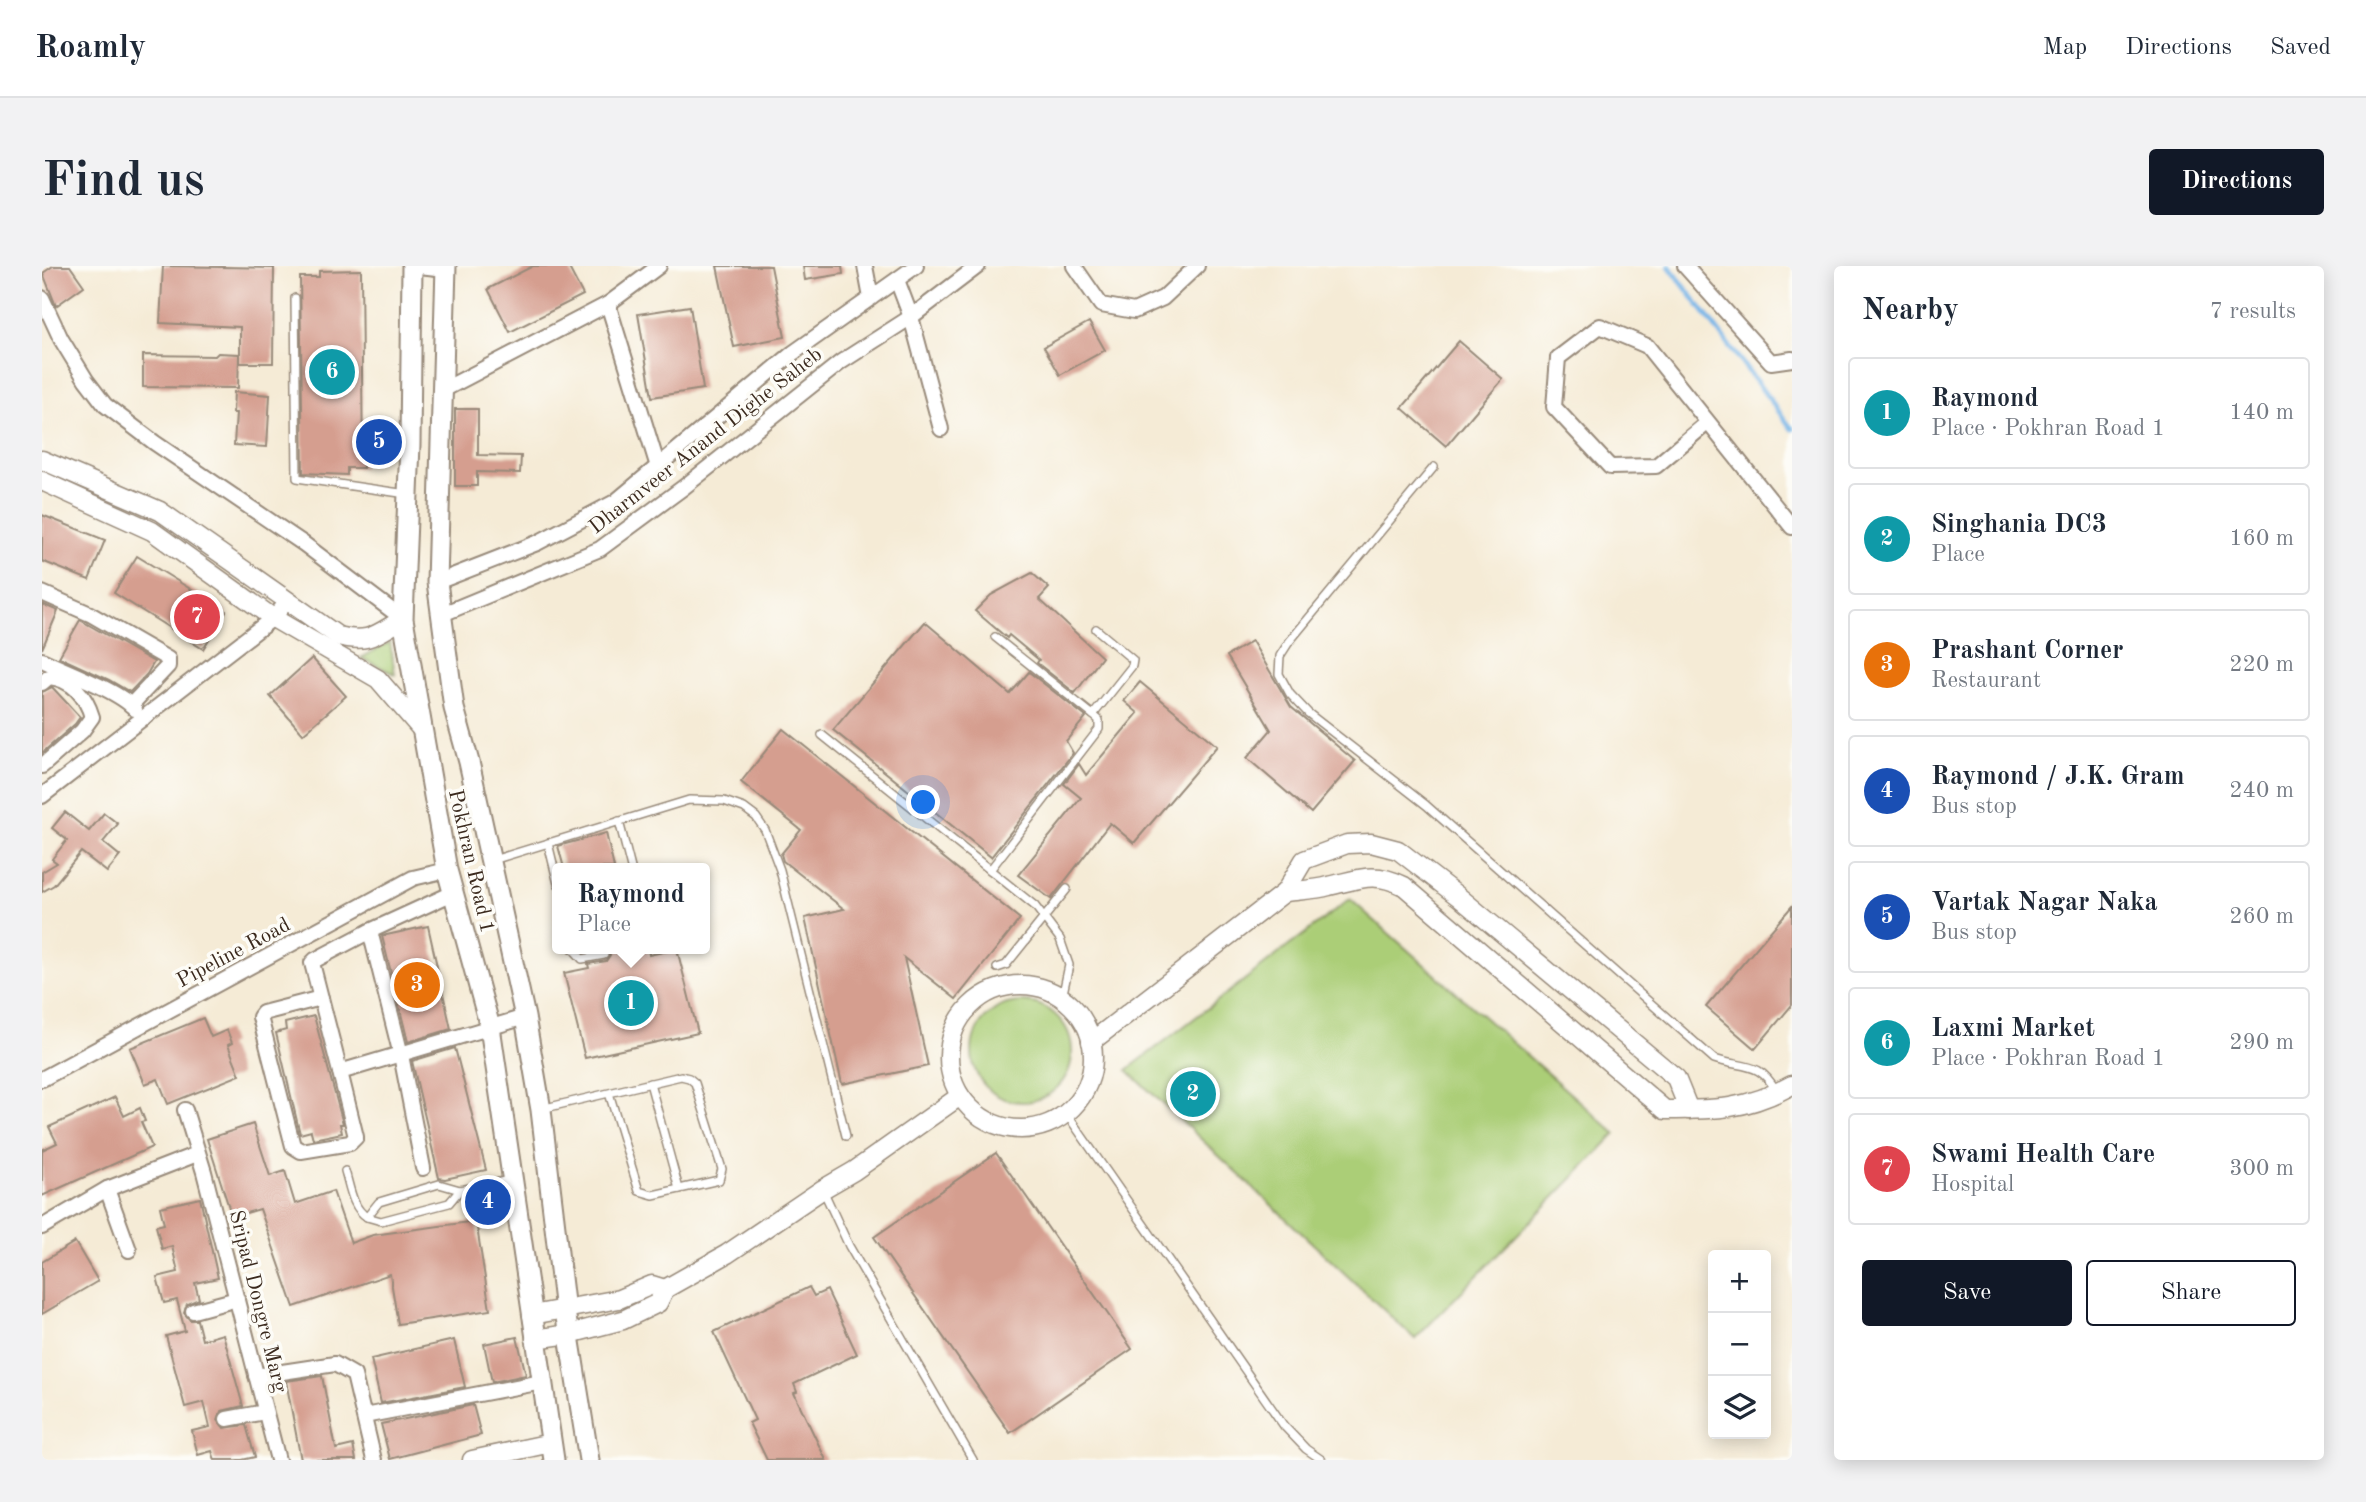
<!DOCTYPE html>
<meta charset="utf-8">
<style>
body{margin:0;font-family:"Old Standard TT",serif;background:#f2f2f3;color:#1f2937}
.controls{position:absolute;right:21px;bottom:21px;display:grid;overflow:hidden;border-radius:7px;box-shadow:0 4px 18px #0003}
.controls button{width:63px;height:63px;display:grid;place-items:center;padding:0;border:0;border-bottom:2px solid #e0e1e3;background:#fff;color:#1f2937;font:35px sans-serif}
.you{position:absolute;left:882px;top:537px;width:24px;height:24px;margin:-18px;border:5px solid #fff;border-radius:50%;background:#1a73e8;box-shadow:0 0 0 10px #1a73e833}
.badge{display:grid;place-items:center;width:46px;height:46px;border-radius:50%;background:#111827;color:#fff;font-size:23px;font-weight:700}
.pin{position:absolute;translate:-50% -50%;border:4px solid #fff;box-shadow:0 2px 7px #0006}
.popup{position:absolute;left:510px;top:597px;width:158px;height:91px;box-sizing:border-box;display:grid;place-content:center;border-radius:7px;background:#fff;filter:drop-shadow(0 2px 5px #0005);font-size:23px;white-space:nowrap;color:#747a83}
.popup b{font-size:26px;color:#1f2937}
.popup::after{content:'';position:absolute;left:50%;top:100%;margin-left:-14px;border:14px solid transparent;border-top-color:#fff}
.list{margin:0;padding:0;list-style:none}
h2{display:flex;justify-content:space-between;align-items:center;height:91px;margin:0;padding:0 28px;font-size:30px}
h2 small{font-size:23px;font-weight:400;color:#747a83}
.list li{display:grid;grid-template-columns:46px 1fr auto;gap:21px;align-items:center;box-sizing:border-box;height:112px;margin:0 14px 14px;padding:0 14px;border:2px solid #e0e1e3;border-radius:7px}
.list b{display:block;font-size:26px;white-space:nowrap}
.list p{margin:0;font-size:23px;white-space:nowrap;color:#747a83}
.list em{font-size:23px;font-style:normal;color:#747a83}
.actions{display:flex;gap:14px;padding:21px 28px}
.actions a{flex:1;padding:16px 0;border:2px solid #111827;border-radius:7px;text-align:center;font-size:24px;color:#111827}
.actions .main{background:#111827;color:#fff}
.icon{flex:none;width:38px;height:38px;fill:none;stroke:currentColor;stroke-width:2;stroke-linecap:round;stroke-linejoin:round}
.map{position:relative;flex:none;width:1750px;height:1194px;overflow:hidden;border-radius:7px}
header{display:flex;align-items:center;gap:42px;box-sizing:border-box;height:98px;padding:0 35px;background:#fff;border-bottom:2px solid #e0e1e3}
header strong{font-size:33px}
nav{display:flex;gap:38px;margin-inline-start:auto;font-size:24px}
.intro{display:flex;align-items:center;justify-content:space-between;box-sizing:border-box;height:168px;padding:0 42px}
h1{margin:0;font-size:49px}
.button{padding:18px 32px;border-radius:7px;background:#111827;color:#fff;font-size:24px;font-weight:700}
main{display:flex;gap:42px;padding:0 42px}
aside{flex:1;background:#fff;border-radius:7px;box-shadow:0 4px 18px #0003}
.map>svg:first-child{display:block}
.green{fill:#abce77;stroke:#737c4a;stroke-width:2}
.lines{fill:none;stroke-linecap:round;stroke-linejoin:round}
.stream{stroke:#73b2e6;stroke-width:5}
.building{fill:#d59e8f}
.service-casing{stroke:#988a7a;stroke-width:10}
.minor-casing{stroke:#988a7a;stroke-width:18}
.tertiary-casing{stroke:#988a7a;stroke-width:21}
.secondary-casing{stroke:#988a7a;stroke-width:23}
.service{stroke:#fff;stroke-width:7}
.minor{stroke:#fff;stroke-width:14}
.tertiary{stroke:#fff;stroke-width:18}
.secondary{stroke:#fff;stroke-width:19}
.labels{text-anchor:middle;stroke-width:7;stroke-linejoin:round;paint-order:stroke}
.street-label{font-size:21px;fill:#3b2a1e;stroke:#fdfcf7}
</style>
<header>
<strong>Roamly</strong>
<nav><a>Map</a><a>Directions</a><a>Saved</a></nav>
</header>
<div class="intro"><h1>Find us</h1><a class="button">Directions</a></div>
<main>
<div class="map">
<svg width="1750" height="1194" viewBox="0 0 1750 1194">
<rect width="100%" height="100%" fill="#fdfcf7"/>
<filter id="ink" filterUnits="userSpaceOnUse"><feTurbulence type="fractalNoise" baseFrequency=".0143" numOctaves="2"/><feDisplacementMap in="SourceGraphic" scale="14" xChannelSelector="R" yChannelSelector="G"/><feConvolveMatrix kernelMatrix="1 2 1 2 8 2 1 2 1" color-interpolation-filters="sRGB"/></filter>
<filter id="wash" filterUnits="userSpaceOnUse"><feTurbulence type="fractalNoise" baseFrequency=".00686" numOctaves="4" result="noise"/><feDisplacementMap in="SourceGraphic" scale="28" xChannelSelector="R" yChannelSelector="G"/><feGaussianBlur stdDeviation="1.57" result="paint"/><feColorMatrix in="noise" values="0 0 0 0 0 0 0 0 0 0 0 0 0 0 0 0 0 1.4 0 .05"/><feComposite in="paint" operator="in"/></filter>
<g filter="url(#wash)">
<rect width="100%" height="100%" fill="#f5ebd6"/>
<!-- green -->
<g class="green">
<path d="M348 376 353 408 319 392Z"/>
<path d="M1308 633 1574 868 1373 1073 1085 804Z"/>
<circle cx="980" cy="786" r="50"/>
</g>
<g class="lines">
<!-- stream -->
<path class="stream" d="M1627 0 1750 163"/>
</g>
<g id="blocks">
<!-- building -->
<g class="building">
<path d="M11 0H28L42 20 14 40 1 7Z"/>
<path d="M121 0 232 2 231 97H198V61L118 57Z"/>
<path d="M491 0H526L541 29 468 66 446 23Z"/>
<path d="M675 0H729L743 71 692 81Z"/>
<path d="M761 0H800L801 8 763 14Z"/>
<path d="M319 4 321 202H305V209L261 207 258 11H277V5Z"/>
<path d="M648 40 661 123 610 131 596 48Z"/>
<path d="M1047 56 1063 84 1018 109 1002 81Z"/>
<path d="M1417 75 1461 113 1404 180 1360 142Z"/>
<path d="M176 87 197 88 196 122 101 121V89L173 90Z"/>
<path d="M192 126 228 129 225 181 192 179 194 147H191Z"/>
<path d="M413 143H436V189L479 190 478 207 435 206V220H413Z"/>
<path d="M0 249 63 274 47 314 0 295Z"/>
<path d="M95 290 184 345 161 383 72 327Z"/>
<path d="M990 307 1007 322 997 333 1060 391 1033 427 995 397 997 394 967 369 965 372 933 345 949 329Z"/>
<path d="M0 338 16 345 0 383Z"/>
<path d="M38 354 112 396 105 408 88 426 67 414 17 391Z"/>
<path d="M883 356 968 428 987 406 1044 451 1024 475 1031 487 949 591 791 464Z"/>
<path d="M1210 375 1249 441 1313 495 1269 547 1205 492 1229 464 1185 390Z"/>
<path d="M270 392 304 430 261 468 228 430Z"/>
<path d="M1098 416 1175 480 1092 577 1068 557 1009 633 976 609 1039 532 1022 518 1037 498 1044 509 1096 447 1082 435Z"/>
<path d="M10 421 38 451 33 458 0 487V426Z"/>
<path d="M741 463 978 653 914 733 862 692 886 800 800 818 763 652 802 643 741 595 739 588 759 564 699 516Z"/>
<path d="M23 546 47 565 62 547 76 558 61 576 78 590 65 606 39 586 12 619 0 626V606L15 597 10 593 25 574 10 562Z"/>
<path d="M564 567 572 602H522L516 580Z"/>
<path d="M1750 640V739L1713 783 1664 741Z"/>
<path d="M386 660 409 763 366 776 340 670Z"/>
<path d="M542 683H606L607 689 635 683 656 767 543 792 522 707 547 702 546 698 564 695 568 689 563 683 543 686Z"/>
<path d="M272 750 301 858H298L300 867 271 873 269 865 258 868 234 767 244 764 243 757Z"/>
<path d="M161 752 169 771 185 764 190 777 186 779 198 809 126 838 116 813 103 818 88 782Z"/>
<path d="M413 782 444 904 403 913 397 912 370 795Z"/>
<path d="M73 831 82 850 98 842 103 855 99 856 110 881 0 930V884L15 877 7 861Z"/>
<path d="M211 858 228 910 243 905 253 938 291 925 309 977 331 969 434 955 448 1044 356 1058 348 1008 252 1041 218 943 190 951 165 873Z"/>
<path d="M954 887 1090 1083 968 1167 832 971Z"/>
<path d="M158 932 176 1012 153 1017 157 1033 145 1038 142 1047 148 1054H155L160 1074 181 1068 201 1140 179 1145 176 1154 182 1162 204 1159 213 1191 200 1194H173L170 1185 156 1189 150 1165 168 1161 162 1136 143 1141 124 1070 143 1065 135 1034 122 1037 115 1011 136 1006 130 980 120 983 114 960 122 958 118 941Z"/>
<path d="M33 976 56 1015 0 1048V996Z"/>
<path d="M767 1021 772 1030 785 1024 815 1088 752 1118 755 1126 752 1127 784 1194H725L707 1157 713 1154 672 1066Z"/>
<path d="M475 1071 484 1109 450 1116 442 1078Z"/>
<path d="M412 1074 423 1121 339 1137 329 1093Z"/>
<path d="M280 1110 294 1183 311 1179 314 1194H259L244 1115Z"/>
<path d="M431 1139 439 1169 348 1193 339 1158Z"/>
</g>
</g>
</g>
<g filter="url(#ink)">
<use href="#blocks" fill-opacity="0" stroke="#988a7a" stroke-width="2"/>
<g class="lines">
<defs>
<g id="service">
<path d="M253 32 255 212 365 228"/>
<path d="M1392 201 1247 376 1238 390 1237 408 1248 428 1266 447 1384 539 1672 793C1703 803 1717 794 1735 826"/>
<path d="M953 371 1051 449"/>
<path d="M780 469 993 640 1018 673 1027 699 1020 732"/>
<path d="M577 555 589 602"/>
<path d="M506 577 516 618"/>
<path d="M451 594 647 534 682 535 702 542 714 551 723 564 738 604 804 870"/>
<path d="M948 604 1057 463V454L1051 449 1090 400 1091 394 1054 363"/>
<path d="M531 683 540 693 562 689"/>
<path d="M955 702 964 699 1025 623"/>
<path d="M608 817 637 923"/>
<path d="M499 843 639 810 647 812 653 817 680 903 677 914 611 929 597 925 567 827"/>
<path d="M1024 847 1242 1160 1264 1183 1280 1194"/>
<path d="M303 905C308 921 310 942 325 951"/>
<path d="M397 918 418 924 407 937 339 955 325 951 337 936Z"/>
<path d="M418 924 468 914"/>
<path d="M781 924 807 980 931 1194"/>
</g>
<g id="minor">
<path d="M377 0 404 3"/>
<path d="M823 0 829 32"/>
<path d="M1032 0 1059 39 1092 45 1121 32 1155 0"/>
<path d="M1643 0 1729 96 1750 93"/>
<path d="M855 14 869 51 899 163"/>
<path d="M0 32 19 73 44 114 63 139 113 177 262 278 361 353"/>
<path d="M566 38 616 201"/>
<path d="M401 124 566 38 617 0"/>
<path d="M1665 157 1614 200 1568 201 1512 141 1516 92 1558 60 1605 80 1750 261"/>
<path d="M395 316 495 277 573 236 751 87 874 0"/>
<path d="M0 327 48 348 126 393V400L89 439"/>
<path d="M398 349 558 283 642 221 799 96 869 51 936 0"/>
<path d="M0 394C23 405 77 425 93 443"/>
<path d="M0 417 7 411C30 413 44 430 50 451L40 465 0 500"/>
<path d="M0 530 231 352 246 335"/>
<path d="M328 665 411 627"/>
<path d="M279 732 221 747 218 751 251 880 259 885 308 877 314 871 298 806 483 751"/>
<path d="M298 806 270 697 273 694 328 665 359 789 381 902"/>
<path d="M0 813 371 612 405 604"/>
<path d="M143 844 162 906 236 1194"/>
<path d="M65 923 87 984"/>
<path d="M0 961 65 923 155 888"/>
<path d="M151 1045 195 1033"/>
<path d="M214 1110 293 1098 312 1109 332 1194"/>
<path d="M322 1150 500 1116"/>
<path d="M185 1153 223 1146"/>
</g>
<g id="tertiary">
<path d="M0 194 118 245 296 370C328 378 334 368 361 353"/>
<path d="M0 215 110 265 231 352 336 413 379 463"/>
<path d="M1243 626C1258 624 1273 624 1287 620 1318 613 1332 605 1362 620L1623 844C1674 844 1704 844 1750 819"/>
<circle cx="979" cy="791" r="72"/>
<path d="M1049 776 1243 626 1262 594 1305 578 1329 577 1356 584 1417 631 1634 812 1647 844"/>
<path d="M490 1049 577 1033 610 1019 623 1023"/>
<path d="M493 1073 527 1068 581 1054 616 1037 623 1023 685 988 781 923 812 905 918 830"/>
<path d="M430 1194 509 1177"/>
</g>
<g id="secondary">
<path d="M370 0 368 178 361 353 405 604 448 761 512 1194"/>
<path d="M404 0 395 316 412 442 427 496 483 751 499 844 523 1045 547 1194"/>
</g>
</defs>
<!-- service casing -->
<use href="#service" class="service-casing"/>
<!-- minor casing -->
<use href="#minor" class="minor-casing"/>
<!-- tertiary casing -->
<use href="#tertiary" class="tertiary-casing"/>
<!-- secondary casing -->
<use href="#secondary" class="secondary-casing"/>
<!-- service -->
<use href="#service" class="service"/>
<!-- minor -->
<use href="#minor" class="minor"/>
<!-- tertiary -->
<use href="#tertiary" class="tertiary"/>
<!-- secondary -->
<use href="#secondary" class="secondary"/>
</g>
</g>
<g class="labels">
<!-- street labels -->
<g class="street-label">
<text transform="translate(663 174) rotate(-38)" y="7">Dharmveer Anand Dighe Saheb</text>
<text transform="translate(430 595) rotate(77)" y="7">Pokhran Road 1</text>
<text transform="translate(191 686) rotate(-28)" y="7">Pipeline Road</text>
<text transform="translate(217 1035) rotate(76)" y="7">Sripad Dongre Marg</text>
</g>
</g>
</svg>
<div class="controls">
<button>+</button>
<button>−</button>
<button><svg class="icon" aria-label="layers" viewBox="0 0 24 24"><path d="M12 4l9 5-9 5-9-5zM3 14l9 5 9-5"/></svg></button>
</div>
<div class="you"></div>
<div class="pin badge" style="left:589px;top:737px;background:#0f9aa8">1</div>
<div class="popup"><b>Raymond</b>Place</div>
<div class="pin badge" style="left:1151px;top:828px;background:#0f9aa8">2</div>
<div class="pin badge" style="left:375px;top:719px;background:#e8710a">3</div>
<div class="pin badge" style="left:446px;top:936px;background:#1a4fb4">4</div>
<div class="pin badge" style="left:337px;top:176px;background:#1a4fb4">5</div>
<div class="pin badge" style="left:290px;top:106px;background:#0f9aa8">6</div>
<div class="pin badge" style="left:155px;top:351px;background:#e0444e">7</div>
</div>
<aside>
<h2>Nearby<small>7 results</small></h2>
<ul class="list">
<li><span class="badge" style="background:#0f9aa8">1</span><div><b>Raymond</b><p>Place · Pokhran Road 1</p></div><em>140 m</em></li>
<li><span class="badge" style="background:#0f9aa8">2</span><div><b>Singhania DC3</b><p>Place</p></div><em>160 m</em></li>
<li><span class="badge" style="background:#e8710a">3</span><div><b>Prashant Corner</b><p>Restaurant</p></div><em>220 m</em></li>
<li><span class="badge" style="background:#1a4fb4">4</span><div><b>Raymond / J.K. Gram</b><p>Bus stop</p></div><em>240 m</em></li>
<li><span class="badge" style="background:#1a4fb4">5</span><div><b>Vartak Nagar Naka</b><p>Bus stop</p></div><em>260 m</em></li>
<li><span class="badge" style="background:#0f9aa8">6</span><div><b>Laxmi Market</b><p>Place · Pokhran Road 1</p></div><em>290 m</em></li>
<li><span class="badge" style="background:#e0444e">7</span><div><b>Swami Health Care</b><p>Hospital</p></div><em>300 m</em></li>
</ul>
<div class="actions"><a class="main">Save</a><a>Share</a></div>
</aside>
</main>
